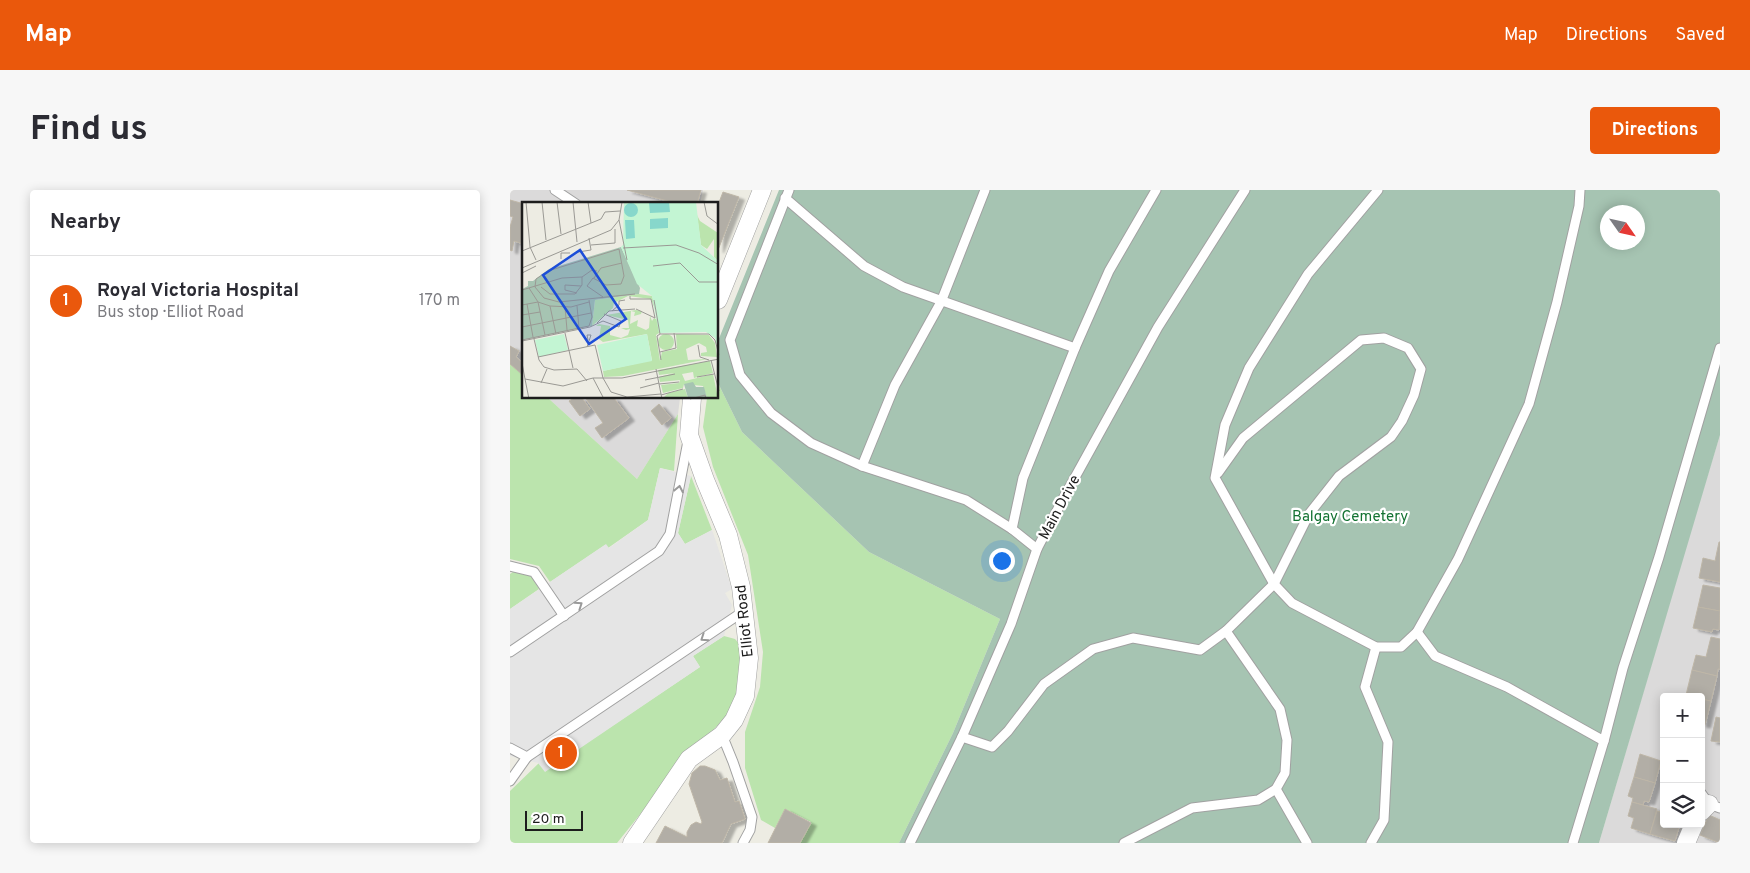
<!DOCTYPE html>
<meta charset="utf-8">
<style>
body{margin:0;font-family:Overpass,sans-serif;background:#f7f7f7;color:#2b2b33}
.controls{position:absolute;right:15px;bottom:15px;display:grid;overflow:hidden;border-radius:5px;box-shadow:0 2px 12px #0003}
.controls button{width:45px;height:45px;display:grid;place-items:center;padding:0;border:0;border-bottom:1px solid #e1e1e2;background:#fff;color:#2b2b33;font:25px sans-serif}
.compass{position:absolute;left:1090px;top:15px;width:45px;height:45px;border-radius:50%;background:#fff;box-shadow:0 2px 12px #0003;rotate:124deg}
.scale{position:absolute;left:15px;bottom:12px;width:58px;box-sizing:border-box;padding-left:5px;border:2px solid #1d1d1d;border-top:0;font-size:14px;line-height:18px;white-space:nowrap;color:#1d1d1d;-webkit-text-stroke:4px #fff;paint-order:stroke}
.you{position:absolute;left:491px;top:370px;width:18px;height:18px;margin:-12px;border:4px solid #fff;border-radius:50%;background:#1a73e8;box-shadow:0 0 0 8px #1a73e833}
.badge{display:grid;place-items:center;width:32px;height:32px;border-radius:50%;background:#ea580c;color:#fff;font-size:16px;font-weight:700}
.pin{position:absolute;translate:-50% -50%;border:2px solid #fff;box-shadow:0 1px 5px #0006}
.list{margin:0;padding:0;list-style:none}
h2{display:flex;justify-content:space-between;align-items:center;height:65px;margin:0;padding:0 20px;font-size:21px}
h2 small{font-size:16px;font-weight:400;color:#7c7c81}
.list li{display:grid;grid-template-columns:32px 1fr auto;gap:15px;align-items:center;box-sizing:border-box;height:90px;padding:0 20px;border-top:1px solid #e1e1e2}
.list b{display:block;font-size:19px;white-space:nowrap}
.list p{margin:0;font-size:16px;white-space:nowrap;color:#7c7c81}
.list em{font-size:16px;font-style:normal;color:#7c7c81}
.icon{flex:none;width:28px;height:28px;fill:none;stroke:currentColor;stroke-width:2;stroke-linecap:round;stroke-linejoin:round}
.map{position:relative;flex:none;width:1210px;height:653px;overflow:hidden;border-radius:5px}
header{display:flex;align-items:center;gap:30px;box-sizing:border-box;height:70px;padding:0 25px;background:#ea580c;color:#fff}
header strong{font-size:24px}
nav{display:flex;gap:28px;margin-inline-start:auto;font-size:18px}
.intro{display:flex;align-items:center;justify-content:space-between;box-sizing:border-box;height:120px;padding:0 30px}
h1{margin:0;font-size:35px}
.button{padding:12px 22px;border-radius:5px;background:#ea580c;color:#fff;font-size:18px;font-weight:700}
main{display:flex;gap:30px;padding:0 30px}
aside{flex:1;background:#fff;border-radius:5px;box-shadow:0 2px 12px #0003}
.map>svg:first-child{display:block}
.residential{fill:#dbdada;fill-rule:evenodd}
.grass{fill:#bbe4ad}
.cemetery{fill:#a6c4b2;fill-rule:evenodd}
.parking{fill:#e5e5e5}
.building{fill:#b2aea6;stroke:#beb6a7;filter:url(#shadow)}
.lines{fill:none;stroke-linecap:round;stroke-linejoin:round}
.lane-casing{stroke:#a1a1a1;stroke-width:11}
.street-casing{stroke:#a1a1a1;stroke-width:19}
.lane{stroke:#fff;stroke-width:9}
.street{stroke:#fff;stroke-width:18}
.oneway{stroke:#999}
.labels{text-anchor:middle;stroke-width:4.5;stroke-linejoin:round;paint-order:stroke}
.street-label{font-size:15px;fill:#1d1d1d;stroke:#fff}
.park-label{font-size:15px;fill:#137232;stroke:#fff}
.inset-road{fill:none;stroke:#9a9994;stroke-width:1}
.view{fill:#1d4ed8;fill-opacity:0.15;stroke:#1d4ed8;stroke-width:2.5}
.inset-edge{fill:none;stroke:#1d1d1d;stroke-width:2.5}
</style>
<header>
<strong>Map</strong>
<nav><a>Map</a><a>Directions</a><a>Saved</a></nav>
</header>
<div class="intro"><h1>Find us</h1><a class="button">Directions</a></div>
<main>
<aside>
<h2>Nearby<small></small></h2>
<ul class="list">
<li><span class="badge">1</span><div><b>Royal Victoria Hospital</b><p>Bus stop · Elliot Road</p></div><em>170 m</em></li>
</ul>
</aside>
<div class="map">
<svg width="1210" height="653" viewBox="0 0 1210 653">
<defs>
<filter id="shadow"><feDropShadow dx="5.5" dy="3" stdDeviation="1" flood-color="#0004"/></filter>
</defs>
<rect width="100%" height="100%" fill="#edece3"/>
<!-- residential -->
<g class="residential">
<path d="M0 0H193L190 14H14V186L0 174Z"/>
<path d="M38 208H170L168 224 127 289Z"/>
<path d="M1210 245V653H1089L1178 350ZM1154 507H1191V634H1154Z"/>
</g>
<!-- grass -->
<g class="grass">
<path d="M0 174 14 186V208H38L127 289 168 224 164 281 150 278 138 330 98 358 95 355 40 392 29 376 0 369Z"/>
<path d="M208 193 232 242 359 362 490 429 443 543 389 653H290L301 632 275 619 265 638 251 630 235 578V542L250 497 253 462 238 365 203 277 193 237 197 208H208Z"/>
<path d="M181 286 202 340 175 354 168 343Z"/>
<path d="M3 382 21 386 29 399 0 419V384Z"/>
<path d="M214 446 225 449 233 458 230 500 217 525 156 592 107 653H0V601L29 573 35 581 190 477 183 466Z"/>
</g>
<!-- cemetery -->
<path class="cemetery" d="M269 0H1210V245L1089 653H389L443 543 490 429 359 362 232 242 208 193V151ZM1098 22H1128V52H1098Z"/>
<!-- parking -->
<path class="parking" d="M150 278 181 286 168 343 175 354 202 340 222 399 215 403 222 415 214 446 183 466 190 477 35 582 28 573 0 566V419L96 354 99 358 138 330Z"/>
<!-- building -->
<g class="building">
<path d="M117 0H191L187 14H169Z"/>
<path d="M213 2 229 7 208 60V15Z"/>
<path d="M0 10 14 14V54L4 51 2 61 0 60V37L3 27 0 26Z"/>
<path d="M0 156 9 161 6 167 14 174V186L0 174Z"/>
<path d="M64 208H72L80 219 70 226 59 211Z"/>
<path d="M77 208H104L119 228 92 248 85 238 93 233 76 209Z"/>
<path d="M149 214 161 228 152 235 141 221Z"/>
<path d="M1209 352H1210V392L1189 388 1193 368 1205 371Z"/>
<path d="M1193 395 1210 398V421L1188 417Z"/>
<path d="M1188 417 1210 421 1209 440 1203 439 1202 442 1183 438Z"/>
<path d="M1201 447 1210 449V479H1208L1207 486 1182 480 1186 465 1196 467Z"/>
<path d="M1182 480 1207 486 1201 511 1191 509V507L1176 505Z"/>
<path d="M1191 509 1201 511 1195 535 1191 534Z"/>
<path d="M1206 527 1210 528V552L1201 551Z"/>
<path d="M1130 564 1151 571 1145 593 1124 587Z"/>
<path d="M190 576H195L205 580 210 590 217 588 225 612 229 611 235 629 221 634 212 653H146L155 636 177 647V642L181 635 186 632 191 634 192 632 179 594 182 583Z"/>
<path d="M1124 587 1145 593 1139 612 1134 611 1133 615 1122 612 1123 608 1118 606Z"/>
<path d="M1122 612 1147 619 1140 644 1121 638 1124 628 1118 626Z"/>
<path d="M275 619 301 633 290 653H258Z"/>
<path d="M1147 621 1154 623V634H1170L1165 651 1140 644Z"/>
<path d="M1199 625 1210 630V653L1190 645Z"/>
</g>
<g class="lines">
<defs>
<g id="lane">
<path d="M45 0 66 14"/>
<path d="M279 0 220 150 230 185 261 223 301 253 352 276 456 310 502 339 527 359"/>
<path d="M868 0 798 84 739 178 715 235 705 288 764 394 782 413 866 457H891L907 442 948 369 1019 214 1047 112 1069 16 1070 0"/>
<path d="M275 8 354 76 393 97 565 158"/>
<path d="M352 276 385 195 431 112 475 0"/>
<path d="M502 339 513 288 565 158 599 81 646 0"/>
<path d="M0 376 24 382 54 426"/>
<path d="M907 442 925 466 997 497 1094 551"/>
<path d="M0 462 149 361 160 344 178 251"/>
<path d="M212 545 223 572 242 627 240 640 233 653"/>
<path d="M452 547 482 557 498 541 534 494 583 459 623 448 690 460 716 441 764 394 799 324 829 286 881 247 892 231 904 205 911 179 898 158 874 148 851 150 733 248 708 283"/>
<path d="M0 558 17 567 234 421"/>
<path d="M0 591 17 567"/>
<path d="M766 599 797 653"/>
<path d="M1191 603 1199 614 1210 618"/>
<path d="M400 653 452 547 501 434 527 359 553 309 648 137 735 0"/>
<path d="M614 653 682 618 748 610 766 599 775 583 777 550 770 519 716 441"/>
<path d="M861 653 874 630 878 552 855 497 866 457"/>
<path d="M1063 653 1094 551 1113 478 1149 367 1210 158"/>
</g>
<g id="street">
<path d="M208 110 252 0"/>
<path d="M1191 622 1199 614"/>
<path d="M122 653 179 569 212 545 224 530 235 506 239 468 231 397 218 345 195 290 179 245 182 208"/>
<path d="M1176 653 1184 634"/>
</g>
</defs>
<!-- lane casing -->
<use href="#lane" class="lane-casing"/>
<!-- street casing -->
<use href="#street" class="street-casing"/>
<!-- lane -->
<use href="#lane" class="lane"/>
<!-- street -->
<use href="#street" class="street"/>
</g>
<!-- one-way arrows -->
<defs><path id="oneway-chevron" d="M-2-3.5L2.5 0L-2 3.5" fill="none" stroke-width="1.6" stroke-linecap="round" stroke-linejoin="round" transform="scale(1.25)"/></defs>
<g class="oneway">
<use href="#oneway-chevron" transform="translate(169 299) rotate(-79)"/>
<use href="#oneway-chevron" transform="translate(69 415) rotate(-34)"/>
<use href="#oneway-chevron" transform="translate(194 448) rotate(146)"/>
</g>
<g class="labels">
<!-- street labels -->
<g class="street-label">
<text transform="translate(549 317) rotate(-62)" y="5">Main Drive</text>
<text transform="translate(234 431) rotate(-96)" y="5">Elliot Road</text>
</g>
<!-- park labels -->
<g class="park-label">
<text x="840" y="331">Balgay Cemetery</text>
</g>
</g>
<!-- overview -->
<g transform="translate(12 12)">
<rect width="196" height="196" fill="#edece3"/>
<path d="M175 13 178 19 196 31V59L192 55V37L185 47 179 43ZM117 92 130 94 136 115 129 97 106 94 92 101 91 106 70 124 73 98ZM114 108 120 109 119 112 112 114 113 110 109 109 108 122 116 118 115 124 124 128 127 126 128 114 130 119 132 116 136 118 137 131 134 133 138 159 140 150 155 147 154 132 187 133 193 141 195 155 179 154V151L185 150 184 145 177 141 164 147 166 158 186 157 101 174 82 175 81 169 130 158 125 132 81 140 77 137 79 124H74L77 122 88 124V133L99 136 106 133 108 127 104 128 99 126H107L106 118 84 113ZM136 140a8 8 0 1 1 16 0a8 8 0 1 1-16 0ZM188 159 191 171 172 176 171 170 160 172 163 179 191 172 196 196H185L181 184 162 182 161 186 141 191 139 183 157 181 158 178 138 180 137 175 153 171 137 173 136 168ZM163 187 166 196H141L146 191Z" fill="#bbe4ad"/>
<path d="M99 45 118 86 117 92 73 98 70 124 0 138V87L6 84V79H11L27 67ZM171 180 174 185H182L185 196H166L162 182Z" fill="#a6c4b2"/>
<path d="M102 0H174L179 43 196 59V146L193 136 184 130 137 131 130 94 115 82 99 45 101 43ZM42 132 46 148 17 155 13 138ZM125 132 130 159 81 169 75 143Z" fill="#c3f5d3"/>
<path d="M147 0 148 10 128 11 127 1ZM102 8a7 7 0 1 1 14 0a7 7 0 1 1-14 0ZM146 16V26L128 27V17ZM103 18H112L113 36 104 37Z" fill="#87d7cb"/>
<path class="inset-road" d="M4 0 8 45 14 58M20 0 24 38M35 0 39 32M51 0 55 40M66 0 69 21M182 0 185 14 197 23M83 10 98 9M97 18 105 58M69 43 93 41V27M101 46 154 43 177 51 197 63M0 49 79 17 83 10M56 50 69 48 67 36M39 57V51H48M131 64 158 61 177 80H197M0 66 89 28 97 18 100 0M0 71 14 64M60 75 70 68 75 69M72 76 79 66 100 61M65 84 81 95M13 85 14 77 26 69 97 47 102 74 99 82 84 83 71 76 65 84M13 85 22 96 37 100 113 92M7 86 16 100 28 104 49 105 67 100M0 88 40 76 60 75V83L53 92H28L19 85M55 91 43 88V83L59 84M108 94V97H129L133 116M132 98 138 132M5 102 11 135M0 103 16 100 23 133M28 104 34 132M55 104 57 126M43 105 45 128M114 107 133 116M90 109 97 103V99L103 98M0 113 18 110M75 121 87 109 113 107M0 125 69 111M43 131 51 166M12 137 17 158 22 165 32 168 55 167 65 179M0 138 67 124 70 115 67 98M0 139 68 125 81 119 97 125 99 119 82 112M176 143 178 155 187 158M65 145 69 133H65L66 138M138 150 154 146 152 131M16 155 73 143 81 176 89 190 105 195 139 192M139 158 135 134 138 132H187L193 138 197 153M189 158 197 189M0 161 3 177 41 184 71 176H100L197 157M134 167 140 197M175 175 192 172M71 176 82 197M3 177 7 197M123 178 153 172M19 181 25 167M137 182 157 180M118 186 137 181M139 193 161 187M168 197 183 193 184 197"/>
<path class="view" d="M58 48 104 117 67 142 21 73Z"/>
<rect width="196" height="196" class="inset-edge"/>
</g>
</svg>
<div class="controls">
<button>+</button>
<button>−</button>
<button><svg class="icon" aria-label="layers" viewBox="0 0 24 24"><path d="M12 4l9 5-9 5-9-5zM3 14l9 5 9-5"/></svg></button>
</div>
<svg class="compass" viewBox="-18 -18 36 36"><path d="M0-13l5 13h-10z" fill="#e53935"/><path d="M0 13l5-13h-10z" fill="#7c7c81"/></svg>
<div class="scale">20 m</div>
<div class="you"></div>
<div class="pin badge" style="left:51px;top:563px">1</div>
</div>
</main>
